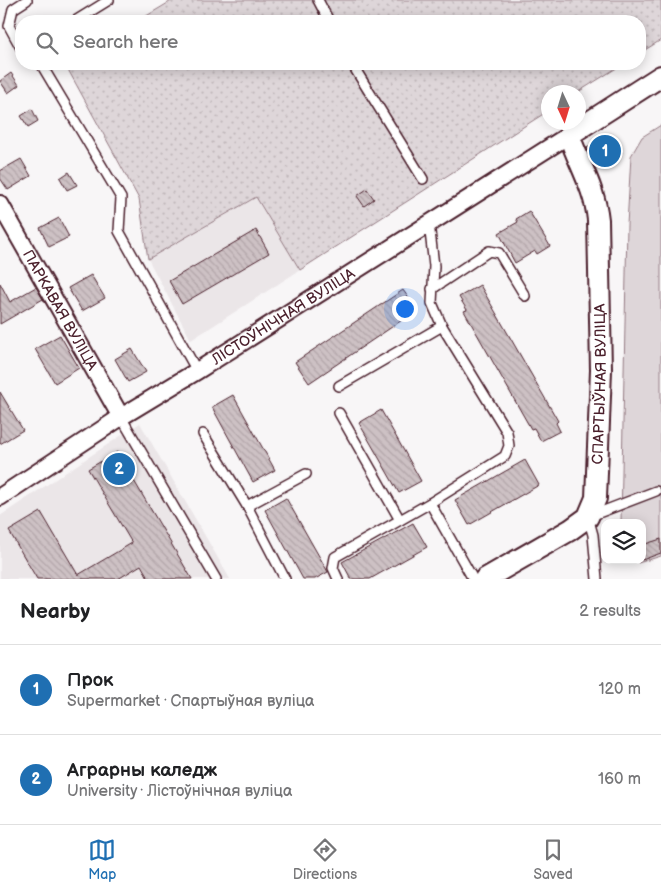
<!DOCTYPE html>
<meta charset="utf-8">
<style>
body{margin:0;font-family:"Balsamiq Sans",sans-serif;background:#f6f6f6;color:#202124}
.controls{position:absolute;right:15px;bottom:15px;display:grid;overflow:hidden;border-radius:10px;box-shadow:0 2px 12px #0003}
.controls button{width:45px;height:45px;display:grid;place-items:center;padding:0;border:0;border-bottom:1px solid #e0e0e0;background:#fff;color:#202124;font:25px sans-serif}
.compass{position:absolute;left:541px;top:85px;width:45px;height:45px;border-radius:50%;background:#fff;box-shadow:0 2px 12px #0003;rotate:176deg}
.you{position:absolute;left:404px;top:308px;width:18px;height:18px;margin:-12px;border:4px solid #fff;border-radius:50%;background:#1a73e8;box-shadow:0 0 0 8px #1a73e833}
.badge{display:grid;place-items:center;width:32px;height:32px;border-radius:50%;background:#1f6fb2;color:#fff;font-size:16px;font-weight:700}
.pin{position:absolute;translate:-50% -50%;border:2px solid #fff;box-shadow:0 1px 5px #0006}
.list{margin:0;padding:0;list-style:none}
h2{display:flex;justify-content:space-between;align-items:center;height:65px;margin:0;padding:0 20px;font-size:21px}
h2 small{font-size:16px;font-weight:400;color:#757577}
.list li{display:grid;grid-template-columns:32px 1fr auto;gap:15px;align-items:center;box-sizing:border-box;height:90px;padding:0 20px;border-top:1px solid #e0e0e0}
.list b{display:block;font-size:19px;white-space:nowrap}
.list p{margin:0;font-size:16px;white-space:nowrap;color:#757577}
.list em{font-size:16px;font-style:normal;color:#757577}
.icon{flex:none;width:28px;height:28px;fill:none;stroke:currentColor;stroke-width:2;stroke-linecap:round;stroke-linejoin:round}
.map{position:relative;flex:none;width:661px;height:579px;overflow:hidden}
.search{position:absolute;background:#fff;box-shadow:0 2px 12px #0003;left:15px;right:15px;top:15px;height:55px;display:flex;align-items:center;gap:12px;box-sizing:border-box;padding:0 18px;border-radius:20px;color:#757577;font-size:19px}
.sheet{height:245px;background:#fff}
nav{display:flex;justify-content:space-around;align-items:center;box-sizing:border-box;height:70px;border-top:1px solid #e0e0e0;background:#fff;font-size:14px;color:#757577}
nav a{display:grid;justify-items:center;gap:2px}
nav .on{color:#1f6fb2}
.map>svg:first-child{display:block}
.built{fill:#ebe6e8}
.garden{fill:url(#garden-dots);stroke:#947a82}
.pitch{fill:#ded6d9;stroke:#947a82}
.building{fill:url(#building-back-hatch);stroke:#4a1f2b}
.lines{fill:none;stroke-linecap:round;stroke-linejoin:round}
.service-casing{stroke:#4a1f2b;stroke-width:12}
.minor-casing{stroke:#4a1f2b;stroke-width:20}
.tertiary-casing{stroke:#4a1f2b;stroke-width:24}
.service{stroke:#fff;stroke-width:9}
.minor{stroke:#fff;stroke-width:16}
.tertiary{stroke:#fff;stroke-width:20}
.labels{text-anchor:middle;stroke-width:4;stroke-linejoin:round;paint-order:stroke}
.street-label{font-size:15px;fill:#4a1f2b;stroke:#fff}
</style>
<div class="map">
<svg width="661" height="579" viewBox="0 0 661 579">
<defs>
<pattern id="garden-dots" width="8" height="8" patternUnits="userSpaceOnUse" patternTransform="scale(1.25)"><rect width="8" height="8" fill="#ded6d9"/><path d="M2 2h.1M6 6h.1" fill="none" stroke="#c0b7ba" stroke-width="1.8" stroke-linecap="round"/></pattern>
<pattern id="building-back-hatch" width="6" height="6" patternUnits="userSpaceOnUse" patternTransform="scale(1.25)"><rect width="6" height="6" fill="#cdc1c4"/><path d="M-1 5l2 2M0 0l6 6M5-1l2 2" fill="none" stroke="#b2a5a9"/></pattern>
</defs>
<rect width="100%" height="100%" fill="#f8f6f7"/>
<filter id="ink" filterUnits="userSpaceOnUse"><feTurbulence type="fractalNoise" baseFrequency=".02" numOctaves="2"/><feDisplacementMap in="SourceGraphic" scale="10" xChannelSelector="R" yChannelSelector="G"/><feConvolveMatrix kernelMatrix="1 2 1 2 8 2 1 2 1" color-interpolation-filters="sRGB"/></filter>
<g filter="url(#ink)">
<!-- built -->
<g class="built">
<path d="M256 197 300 270 191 340 148 259Z"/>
<path d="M140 423 230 579H0V516Z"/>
</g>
<!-- garden -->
<g class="garden">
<path d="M173 0H661V40L640 53V21H138Z"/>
<path d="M65 64H623L578 92H548V111L300 270 256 197 148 259 139 199Z"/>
</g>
<!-- pitch -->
<path class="pitch" d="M661 125V556L638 563 637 560H642V523H621L627 225 631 156 642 137Z"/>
<!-- building -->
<g class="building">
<path d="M11 73 19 85 8 93 0 81Z"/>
<path d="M32 109 38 121 28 127 21 116Z"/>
<path d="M610 134 622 153 600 167 587 148Z"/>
<path d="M21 159 31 176 8 190 0 178V171Z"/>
<path d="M69 172 77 185 67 190 60 178Z"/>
<path d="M367 189 374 199 364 206 357 196Z"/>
<path d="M529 211 550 246 537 254 535 251 515 263 499 233 518 222 516 219Z"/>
<path d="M59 218 69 237 49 247 40 228Z"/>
<path d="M256 230 269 253 182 304 169 281Z"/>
<path d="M91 275 105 298 82 311 68 288Z"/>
<path d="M0 283 10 302 36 287 43 299 0 324Z"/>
<path d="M480 285 558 421 556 423 560 431 541 441 534 428 531 429 464 311 467 310 459 297Z"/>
<path d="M403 290 417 310 309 383 295 362Z"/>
<path d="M60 335 79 368 55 383 35 349Z"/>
<path d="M132 349 146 372 128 382 115 359Z"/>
<path d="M0 392 23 430 0 444Z"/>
<path d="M233 395 275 470 253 482 212 407Z"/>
<path d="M381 410 421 481 399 493 359 423Z"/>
<path d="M117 452 192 579H149L141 565 118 579H37L9 531 41 512 78 575 132 543 88 469Z"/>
<path d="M525 460 539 485 469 525 455 500Z"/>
<path d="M286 498 328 572 315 579H303L265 510Z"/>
<path d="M413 523 427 547 370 579H351L342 562Z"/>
<path d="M661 539V553L642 560V545Z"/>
</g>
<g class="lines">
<defs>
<g id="service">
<path d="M318 0 329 21"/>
<path d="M75 21 109 0"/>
<path d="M21 48 9 26 13 9 27 0"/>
<path d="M41 64 121 198 119 231 197 371"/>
<path d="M352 64 423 179"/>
<path d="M429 223 434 266 432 303 442 326 507 432 509 446 505 456 430 503 473 579"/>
<path d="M432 289 489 251 499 253 525 296"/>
<path d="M339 386 442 326"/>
<path d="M339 413 400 520"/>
<path d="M121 417 216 579"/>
<path d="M203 434 247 506 285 579"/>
<path d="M247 506 306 474"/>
<path d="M338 579 333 568 335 557 430 503"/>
<path d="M597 579 593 535 588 517 656 491"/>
</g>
<g id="minor">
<path id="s1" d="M0 204 121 417"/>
<path id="s2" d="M0 497 121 417 197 371 569 135"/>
</g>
<g id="tertiary">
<path id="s3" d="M485 579 570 530 588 517 596 498 601 370 598 220C595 189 579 164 569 135L661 76"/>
</g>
</defs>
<!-- service casing -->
<use href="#service" class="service-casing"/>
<!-- minor casing -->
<use href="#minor" class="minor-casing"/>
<!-- tertiary casing -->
<use href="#tertiary" class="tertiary-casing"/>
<!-- service -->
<use href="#service" class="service"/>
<!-- minor -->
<use href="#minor" class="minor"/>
<!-- tertiary -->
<use href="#tertiary" class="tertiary"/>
</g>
</g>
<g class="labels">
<!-- street labels -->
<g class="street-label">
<text dy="5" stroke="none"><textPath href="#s1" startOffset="122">ПАРКАВАЯ ВУЛІЦА</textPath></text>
<text dy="5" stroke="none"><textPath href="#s2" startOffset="336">ЛІСТОЎНІЧНАЯ ВУЛІЦА</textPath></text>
<text dy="5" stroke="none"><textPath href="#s3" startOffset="255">СПАРТЫЎНАЯ ВУЛІЦА</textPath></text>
</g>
</g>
</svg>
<div class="controls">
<button><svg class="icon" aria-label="layers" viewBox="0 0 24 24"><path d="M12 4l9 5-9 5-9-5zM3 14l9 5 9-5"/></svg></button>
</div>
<svg class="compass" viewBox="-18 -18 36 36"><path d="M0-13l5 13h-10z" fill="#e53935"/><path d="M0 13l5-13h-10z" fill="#757577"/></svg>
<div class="you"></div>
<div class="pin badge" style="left:605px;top:151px">1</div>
<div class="pin badge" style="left:119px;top:469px">2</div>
<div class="search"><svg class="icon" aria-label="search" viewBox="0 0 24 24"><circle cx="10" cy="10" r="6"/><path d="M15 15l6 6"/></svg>Search here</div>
</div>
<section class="sheet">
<h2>Nearby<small>2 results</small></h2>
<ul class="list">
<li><span class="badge">1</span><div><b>Прок</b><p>Supermarket · Спартыўная вуліца</p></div><em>120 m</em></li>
<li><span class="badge">2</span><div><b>Аграрны каледж</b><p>University · Лістоўнічная вуліца</p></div><em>160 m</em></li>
</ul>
</section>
<nav>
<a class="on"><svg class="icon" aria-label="map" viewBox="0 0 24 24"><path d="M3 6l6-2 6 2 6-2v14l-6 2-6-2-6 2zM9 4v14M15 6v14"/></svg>Map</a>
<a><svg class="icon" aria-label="directions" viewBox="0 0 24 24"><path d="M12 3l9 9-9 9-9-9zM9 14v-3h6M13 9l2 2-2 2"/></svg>Directions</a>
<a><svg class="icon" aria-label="saved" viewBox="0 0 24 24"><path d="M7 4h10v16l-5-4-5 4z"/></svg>Saved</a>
</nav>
